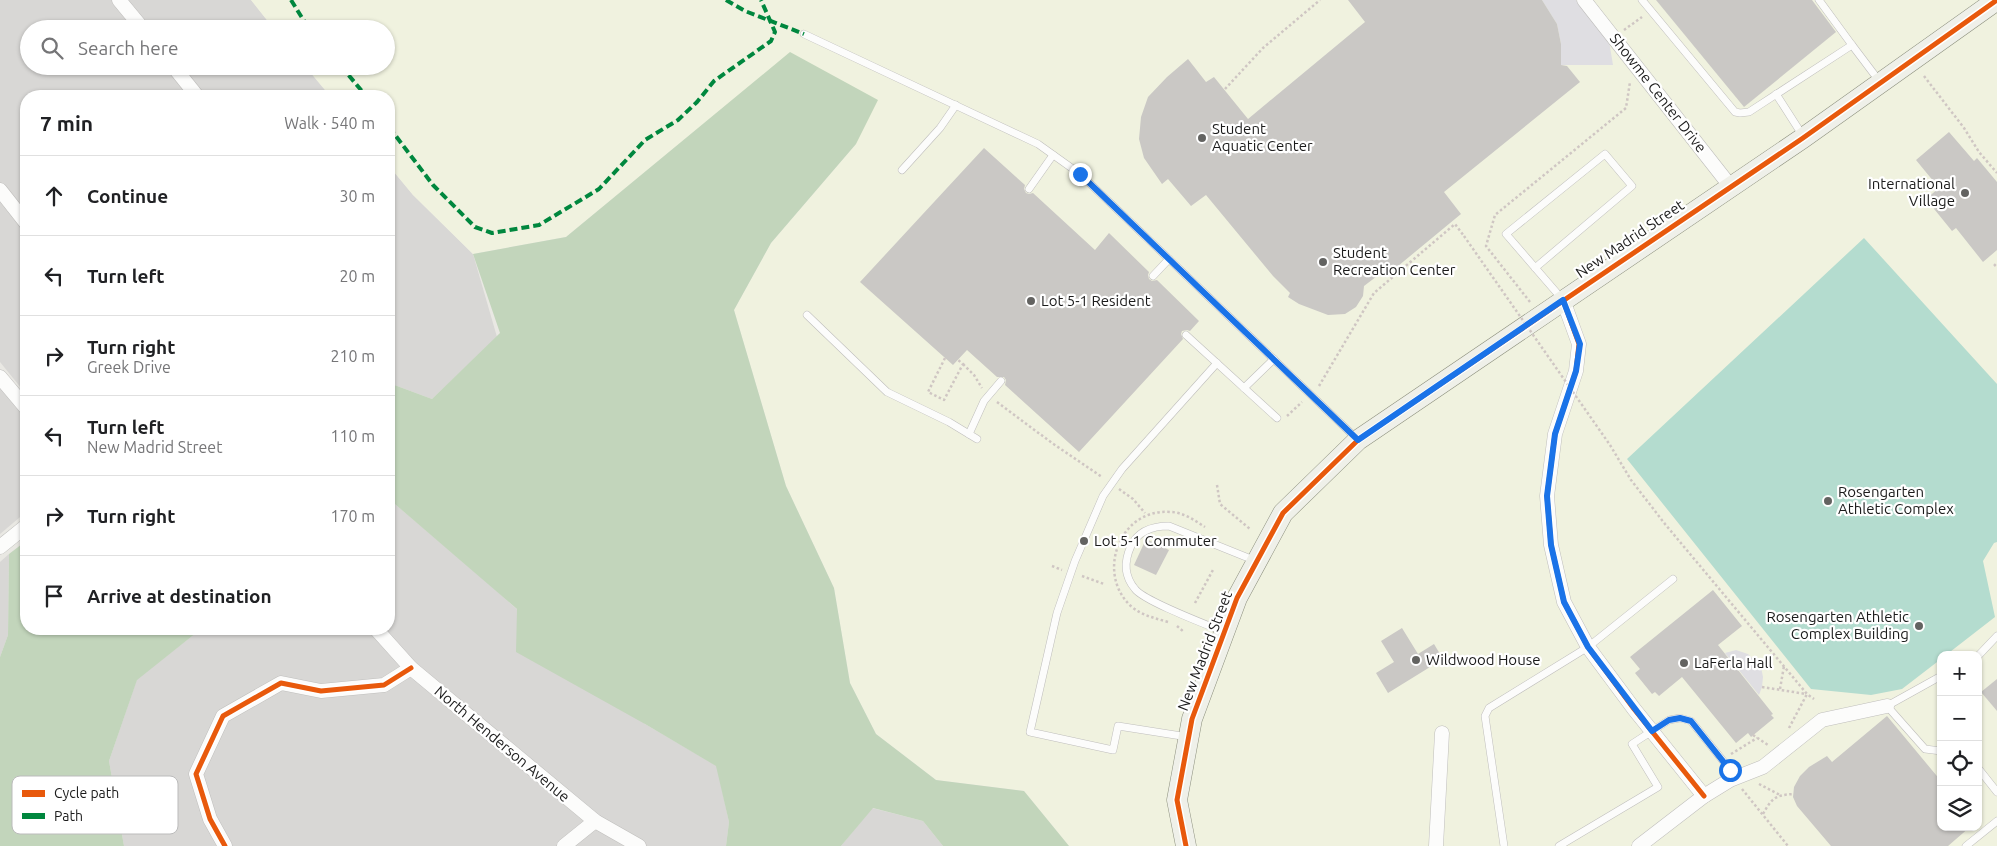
<!DOCTYPE html>
<meta charset="utf-8">
<style>
body{margin:0;font-family:Ubuntu,sans-serif;background:#f6f6f6;color:#202124}
.controls{position:absolute;right:15px;bottom:15px;display:grid;overflow:hidden;border-radius:10px;box-shadow:0 1px 4px #0004}
.controls button{width:45px;height:45px;display:grid;place-items:center;padding:0;border:0;border-bottom:1px solid #e0e0e0;background:#fff;color:#202124;font:25px sans-serif}
.stop{position:absolute;width:15px;height:15px;margin:-11px;border:4px solid #1a73e8;border-radius:50%;background:#fff}
.stop.end{background:#1a73e8;border-color:#fff;box-shadow:0 1px 5px #0008}
.list{margin:0;padding:0;list-style:none}
h2{display:flex;justify-content:space-between;align-items:center;height:65px;margin:0;padding:0 20px;font-size:21px}
h2 small{font-size:16px;font-weight:400;color:#757577}
.list li{display:grid;grid-template-columns:32px 1fr auto;gap:15px;align-items:center;box-sizing:border-box;height:80px;padding:0 20px;border-top:1px solid #e0e0e0}
.list b{display:block;font-size:19px;white-space:nowrap}
.list p{margin:0;font-size:16px;white-space:nowrap;color:#757577}
.list em{font-size:16px;font-style:normal;color:#757577}
.icon{flex:none;width:28px;height:28px;fill:none;stroke:currentColor;stroke-width:2;stroke-linecap:round;stroke-linejoin:round}
.map{position:relative;flex:none;width:1997px;height:846px;overflow:hidden}
.search{position:absolute;background:#fff;box-shadow:0 1px 4px #0004;left:20px;top:20px;width:375px;height:55px;display:flex;align-items:center;gap:12px;box-sizing:border-box;padding:0 18px;border-radius:28px;color:#757577;font-size:19px}
.panel{position:absolute;background:#fff;box-shadow:0 1px 4px #0004;left:20px;top:90px;width:375px;height:545px;border-radius:20px}
.map>svg:first-child{display:block}
.residential{fill:#d8d7d5}
.education{fill:#f0f2df;fill-rule:evenodd}
.forest{fill:#c2d5bb}
.pitch{fill:#b4dccf}
.plaza{fill:#dfdee2}
.building{fill:#cac8c5}
.lines{fill:none;stroke-linecap:round;stroke-linejoin:round}
.lane-casing{stroke:#bfbebc;stroke-width:8}
.street-casing{stroke:#bfbebc;stroke-width:15}
.secondary-casing{stroke:#8d907e;stroke-width:21}
.path{stroke:#cfc6c3;stroke-width:2.5;stroke-dasharray:2.5 2.5;stroke-linecap:butt}
.lane{stroke:#fcfcfb;stroke-width:7}
.street{stroke:#fcfcfb;stroke-width:14}
.secondary{stroke:#eff0e9;stroke-width:20}
.path-bridge{stroke:#cfc6c3;stroke-width:2.5;stroke-dasharray:2.5 2.5;stroke-linecap:butt}
.quiet{stroke:#00873e;stroke-width:4;stroke-dasharray:8 4;stroke-linecap:butt}
.cycleway-casing{stroke:#fff;stroke-width:8}
.cycleway{stroke:#e8590c;stroke-width:5}
.route{stroke:#1a73e8;stroke-width:6}
.poi-dot{fill:#636361;stroke:#fff;stroke-width:2}
.labels{text-anchor:middle;stroke-width:4.5;stroke-linejoin:round;paint-order:stroke}
.street-label{font-size:15px;fill:#1b1b1b;stroke:#fff}
.poi-label{font-size:15px;fill:#1b1b1b;stroke:#fff;text-anchor:start}
.key{fill:#fff;stroke:#bbb;stroke-width:1}
.key-label{font-size:14px;fill:#1b1b1b}
</style>
<div class="map">
<svg width="1997" height="846" viewBox="0 0 1997 846">
<rect width="100%" height="100%" fill="#e9e8e3"/>
<!-- residential -->
<g class="residential">
<path d="M0 0H251L274 29H29V66H305L330 96H26V394L0 362Z"/>
<path d="M389 166 413 195 473 254 497 337 432 399 389 383Z"/>
<path d="M0 384 26 415V512L0 534Z"/>
<path d="M389 499 482 578 645 724 717 766 729 822 726 846H124L109 761 137 679 201 629H389Z"/>
<path d="M9 554 8 635 0 657V562Z"/>
<path d="M872 808 923 821 943 846H841Z"/>
</g>
<!-- education -->
<path class="education" d="M251 0H1997V846H1069L1024 791 936 780 876 734 850 683 834 588 786 486 734 310 771 243 856 144 790 53 566 237 473 254 413 195 389 166V96H330L305 66H386V29H274ZM1941 655H1978V827H1941Z"/>
<!-- forest -->
<g class="forest">
<path d="M790 52 878 100 856 144 771 243 734 310 786 486 834 588 850 683 876 734 936 780 1024 791 1069 846H943L923 821 873 808 841 846H726L729 822 716 766 645 724 516 652 517 609 389 499V383L432 399 500 333 473 254 566 237Z"/>
<path d="M26 541V629H201L137 680 109 761 124 846H0V657L8 635 9 554Z"/>
</g>
<!-- pitch -->
<path class="pitch" d="M1864 238 1997 384V542L1994 543 1983 561 1995 617 1946 655H1941V659L1902 689 1871 695 1811 689 1627 459Z"/>
<!-- plaza -->
<g class="plaza">
<path d="M1542 0H1576L1609 41 1613 65H1561V44L1557 24Z"/>
<path d="M1736 650 1748 654 1761 667 1763 677 1762 687 1759 695 1725 653Z"/>
</g>
<!-- building -->
<g class="building">
<path d="M1348 0H1542L1557 24 1561 44V65L1567 66 1580 82 1444 192 1461 214 1392 271 1389 267 1364 286 1363 296 1356 307 1345 314 1328 315 1299 304 1288 297 1290 293 1273 276 1206 195 1191 206 1168 179 1162 184 1144 158 1139 139 1141 117 1148 97 1167 77 1188 59 1206 82 1214 77 1248 119 1365 22Z"/>
<path d="M1656 0H1812L1836 32 1744 107Z"/>
<path d="M1949 132 1974 161 1977 158 1997 182V250L1983 262 1956 228 1952 231 1926 199 1939 188 1916 160Z"/>
<path d="M984 148 1025 185 1024 189 1026 193 1029 194 1033 193 1095 250 1109 233 1149 272 1148 275 1149 279 1152 281 1157 280 1199 321 1190 331 1187 330 1182 331 1181 334 1183 339 1079 452 1005 385 1006 380 1004 377H997L967 350 953 365 860 282Z"/>
<path d="M1146 539 1169 550 1156 575 1134 565Z"/>
<path d="M1713 590 1742 626 1718 645 1773 714 1771 715 1774 718 1751 737 1748 733 1736 743 1682 677 1659 696 1655 692 1652 694 1635 673 1640 669 1630 657Z"/>
<path d="M1402 628 1418 654 1434 644 1443 659 1388 693 1376 673 1394 662 1381 641Z"/>
<path d="M1997 679V711L1981 692Z"/>
<path d="M1887 716 1941 781V827H1970L1948 846H1831L1797 806 1793 797 1794 787 1800 776 1809 767 1827 756 1832 762Z"/>
</g>
<g class="lines">
<defs>
<g id="lane">
<path d="M1642 0 1735 112 1740 113 1749 112 1852 45 1880 82"/>
<path d="M1819 0 1852 45"/>
<path d="M804 34 1038 144 1080 174 1356 438"/>
<path d="M1776 94 1803 136"/>
<path d="M902 170 940 128 956 105"/>
<path d="M1029 189 1053 155"/>
<path d="M1535 268 1632 186 1605 154 1506 234 1563 300"/>
<path d="M1153 276 1169 259"/>
<path d="M807 315 887 392 949 422 977 439"/>
<path d="M1186 335 1277 418"/>
<path d="M1244 388 1274 359"/>
<path d="M969 434 984 401 1001 381"/>
<path d="M1222 631C1205 624 1144 601 1135 589 1124 576 1124 561 1131 546 1138 531 1153 526 1169 526L1256 561"/>
<path d="M1978 656 1997 636"/>
<path d="M1941 676 1887 706 1925 749 1941 751"/>
<path d="M1188 737 1118 726 1113 750 1030 732 1057 613 1075 561 1103 496 1122 469 1217 363"/>
<path d="M1978 768 1997 792"/>
<path d="M1504 846 1485 716 1489 708 1588 647 1673 579"/>
<path d="M1559 846 1658 787 1632 744 1669 720 1680 718 1691 721 1736 777"/>
<path d="M1966 846 1997 821"/>
</g>
<g id="street">
<path d="M119 0 143 29"/>
<path d="M1584 0 1731 187"/>
<path d="M173 66 197 96"/>
<path d="M0 190 26 223"/>
<path d="M1563 300 1579 344 1576 371 1555 434 1547 496 1551 545 1564 602 1588 647 1634 709 1704 796"/>
<path d="M0 377 26 408"/>
<path d="M0 547 26 526"/>
<path d="M376 629 411 668 595 821 639 846"/>
<path d="M225 846 210 819 196 774 223 716 281 683 321 691 384 685 411 668"/>
<path d="M564 846 595 821"/>
<path d="M1436 846 1442 733"/>
<path d="M1639 846 1704 796 1730 780 1763 767 1822 720 1887 706"/>
</g>
<path id="secondary" d="M1186 846 1177 800 1192 719 1237 598 1283 513 1358 440 1803 138 1997 0"/>
</defs>
<!-- lane casing -->
<use href="#lane" class="lane-casing"/>
<!-- street casing -->
<use href="#street" class="street-casing"/>
<!-- secondary casing -->
<use href="#secondary" class="secondary-casing"/>
<!-- path -->
<g class="path">
<path d="M1624 30 1642 17"/>
<path d="M1924 76 1964 128 1979 152 1997 173"/>
<path d="M1225 89 1263 48 1320 0"/>
<path d="M1994 266 1997 263"/>
<path d="M1530 302 1486 246 1495 215 1626 108 1630 82"/>
<path d="M945 358 928 392 944 400 963 364 958 360"/>
<path d="M963 364 974 375 982 388"/>
<path d="M1319 386 1374 293 1455 224 1464 236"/>
<path d="M997 402 1052 443 1102 477"/>
<path d="M1287 416 1302 402"/>
<path d="M1610 445 1631 480 1665 524 1807 694 1814 699"/>
<path d="M1217 485 1220 504 1250 529"/>
<path d="M1119 489 1133 499 1145 513"/>
<path d="M1052 566 1062 570"/>
<path d="M1082 576 1104 584"/>
<path d="M1195 603 1214 568"/>
<path d="M1168 622C1155 618 1143 616 1132 607 1095 575 1119 508 1170 512 1183 512 1194 520 1205 527"/>
<path d="M1177 626 1184 632"/>
<path d="M1762 687 1806 694"/>
<path d="M1780 689 1784 666"/>
<path d="M1789 728 1807 694"/>
<path d="M1753 735 1768 745"/>
<path d="M1731 754 1757 738"/>
<path d="M1759 784 1780 795"/>
<path d="M1742 789 1788 846"/>
<path d="M1763 814C1772 798 1775 795 1794 794"/>
</g>
<!-- lane -->
<use href="#lane" class="lane"/>
<!-- street -->
<use href="#street" class="street"/>
<!-- secondary -->
<use href="#secondary" class="secondary"/>
<!-- path-bridge -->
<path class="path-bridge" d="M1464 236 1610 445"/>
<!-- quiet -->
<g class="quiet">
<path d="M291 0 309 29"/>
<path d="M726 0 745 11 804 34"/>
<path d="M341 66 366 96"/>
<path d="M389 127 433 185 475 227 492 233 539 225 599 189 645 140 678 120 697 102 714 81 771 41 775 32 761 0"/>
</g>
<defs>
<g id="cycleway">
<path d="M1563 300 1579 344 1576 371 1555 434 1547 496 1551 545 1564 602 1588 647 1634 709 1704 796"/>
<path d="M225 846 210 819 196 774 223 716 281 683 321 691 384 685 411 668"/>
<path d="M1186 846 1177 800 1192 719 1237 598 1283 513 1358 440 1803 138 1997 0"/>
</g>
</defs>
<!-- cycleway casing -->
<use href="#cycleway" class="cycleway-casing"/>
<!-- cycleway -->
<use href="#cycleway" class="cycleway"/>
</g>
<g class="lines">
<!-- route -->
<path class="route" d="M1080 174 1358 440 1563 300 1580 344 1576 371 1555 434 1547 496 1551 545 1564 602 1588 647 1652 731 1669 720 1680 718 1691 721 1730 770"/>
</g>
<!-- markers -->
<g class="poi-dot">
<circle cx="1202" cy="138" r="5"/>
<circle cx="1965" cy="193" r="5"/>
<circle cx="1323" cy="262" r="5"/>
<circle cx="1031" cy="301" r="5"/>
<circle cx="1828" cy="501" r="5"/>
<circle cx="1084" cy="541" r="5"/>
<circle cx="1919" cy="626" r="5"/>
<circle cx="1416" cy="660" r="5"/>
<circle cx="1684" cy="663" r="5"/>
</g>
<g class="labels">
<!-- street labels -->
<g class="street-label">
<text transform="translate(1658 93) rotate(52)" y="5">Showme Center Drive</text>
<text transform="translate(1630 239) rotate(-34)" y="5">New Madrid Street</text>
<text transform="translate(1205 651) rotate(-69)" y="5">New Madrid Street</text>
<text transform="translate(502 744) rotate(40)" y="5">North Henderson Avenue</text>
</g>
<!-- poi labels -->
<g class="poi-label">
<text x="1212" y="134">Student<tspan x="1212" dy="17">Aquatic Center</tspan></text>
<text x="1955" y="189" text-anchor="end">International<tspan x="1955" dy="17">Village</tspan></text>
<text x="1333" y="258">Student<tspan x="1333" dy="17">Recreation Center</tspan></text>
<text x="1041" y="306">Lot 5-1 Resident</text>
<text x="1838" y="497">Rosengarten<tspan x="1838" dy="17">Athletic Complex</tspan></text>
<text x="1094" y="546">Lot 5-1 Commuter</text>
<text x="1909" y="622" text-anchor="end">Rosengarten Athletic<tspan x="1909" dy="17">Complex Building</tspan></text>
<text x="1426" y="665">Wildwood House</text>
<text x="1694" y="668">LaFerla Hall</text>
</g>
</g>
<!-- legend -->
<rect x="12" y="776" width="166" height="58" rx="8" class="key"/>
<rect x="22" y="790" width="23" height="7" fill="#e8590c"/>
<rect x="22" y="813" width="23" height="6" fill="#00873e"/>
<g class="key-label">
<text x="54" y="798">Cycle path</text>
<text x="54" y="821">Path</text>
</g>
</svg>
<div class="controls">
<button>+</button>
<button>−</button>
<button><svg class="icon" aria-label="locate" viewBox="0 0 24 24"><circle cx="12" cy="12" r="6"/><path d="M12 2v4M12 18v4M2 12h4M18 12h4"/></svg></button>
<button><svg class="icon" aria-label="layers" viewBox="0 0 24 24"><path d="M12 4l9 5-9 5-9-5zM3 14l9 5 9-5"/></svg></button>
</div>
<div class="stop" style="left:1730px;top:770px"></div>
<div class="stop end" style="left:1080px;top:174px"></div>
<div class="search"><svg class="icon" aria-label="search" viewBox="0 0 24 24"><circle cx="10" cy="10" r="6"/><path d="M15 15l6 6"/></svg>Search here</div>
<section class="panel">
<h2>7 min<small>Walk · 540 m</small></h2>
<ul class="list">
<li><svg class="icon" aria-label="ahead" viewBox="0 0 24 24"><path d="M12 20V5M6 11l6-6 6 6"/></svg><div><b>Continue</b></div><em>30 m</em></li>
<li><svg class="icon" aria-label="left" viewBox="0 0 24 24"><path d="M17 20v-9H6M10 6l-5 5 5 5"/></svg><div><b>Turn left</b></div><em>20 m</em></li>
<li><svg class="icon" aria-label="right" viewBox="0 0 24 24"><path d="M7 20v-9h11M14 6l5 5-5 5"/></svg><div><b>Turn right</b><p>Greek Drive</p></div><em>210 m</em></li>
<li><svg class="icon" aria-label="left" viewBox="0 0 24 24"><path d="M17 20v-9H6M10 6l-5 5 5 5"/></svg><div><b>Turn left</b><p>New Madrid Street</p></div><em>110 m</em></li>
<li><svg class="icon" aria-label="right" viewBox="0 0 24 24"><path d="M7 20v-9h11M14 6l5 5-5 5"/></svg><div><b>Turn right</b></div><em>170 m</em></li>
<li><svg class="icon" aria-label="arrive" viewBox="0 0 24 24"><path d="M6 21V4h12l-3 4 3 4H6"/></svg><div><b>Arrive at destination</b></div></li>
</ul>
</section>
</div>
